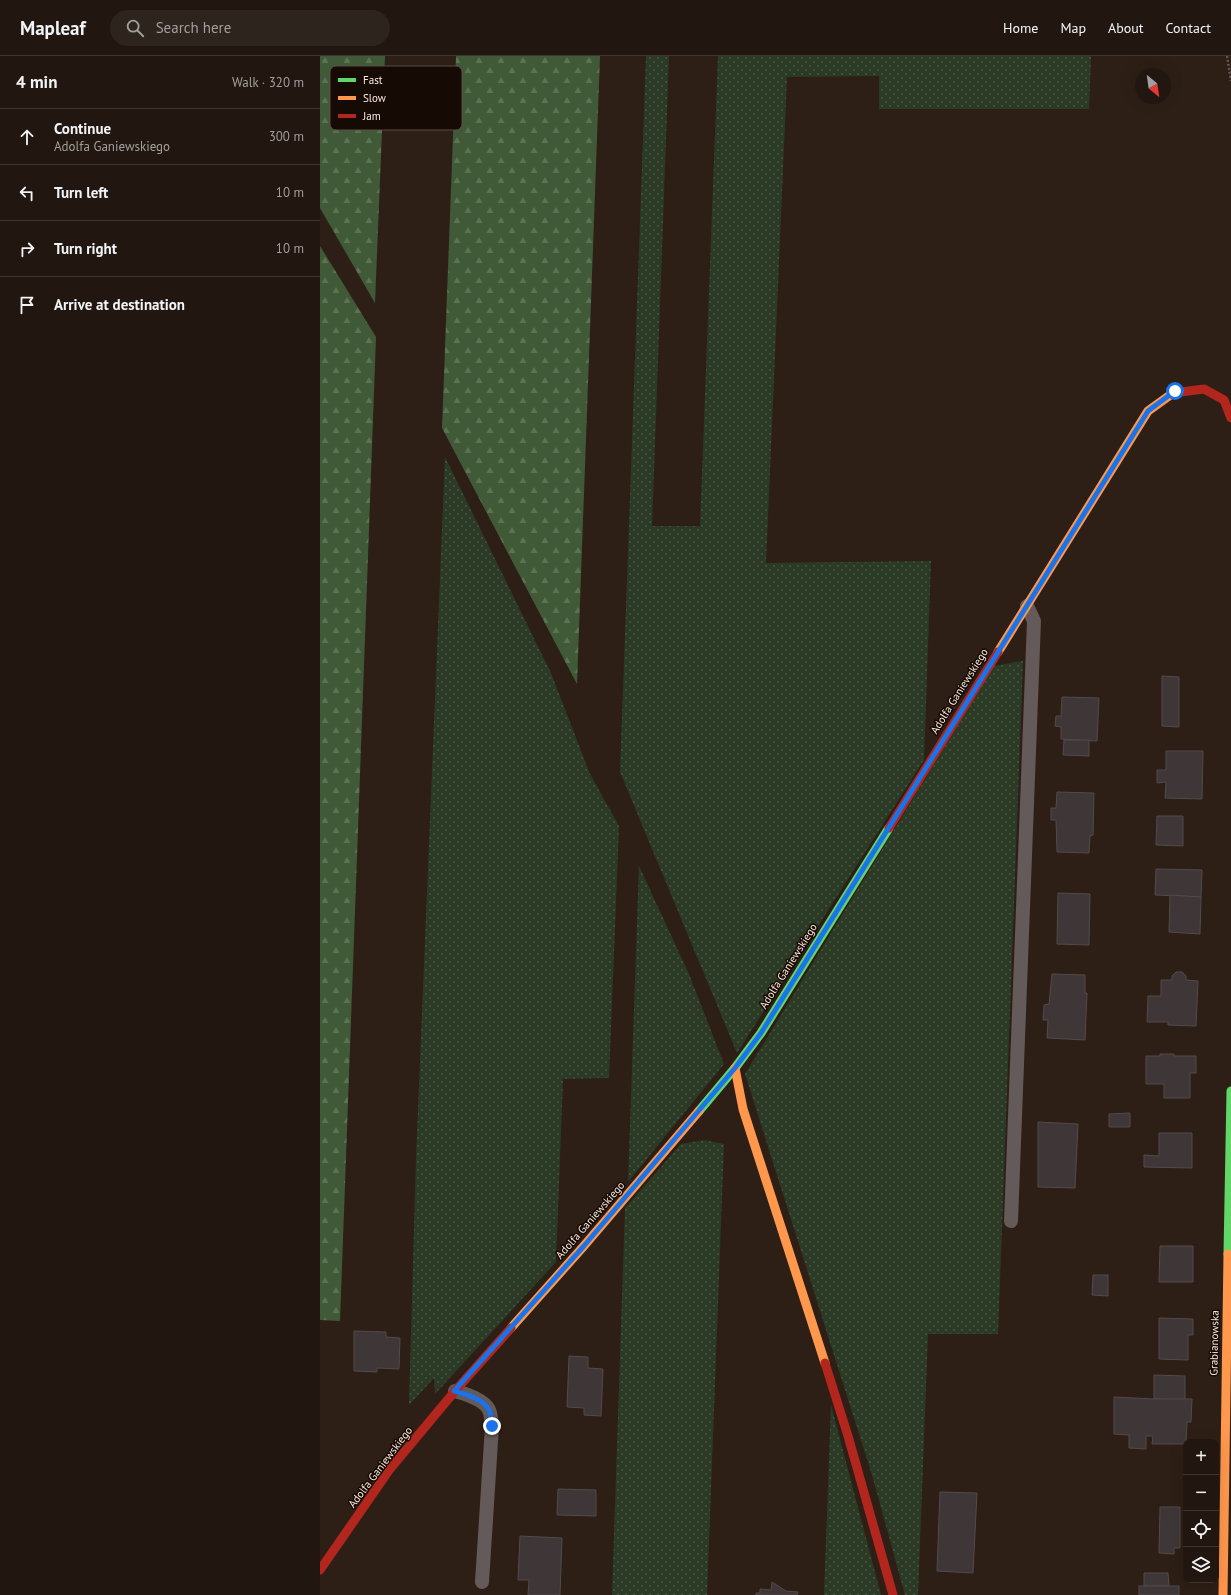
<!DOCTYPE html>
<meta charset="utf-8">
<style>
body{margin:0;font-family:"PT Sans",sans-serif;background:#2e241e;color:#f1f3f6}
.controls{position:absolute;right:12px;bottom:12px;display:grid;overflow:hidden;border-radius:8px;box-shadow:0 4px 16px #0002}
.controls button{width:36px;height:36px;display:grid;place-items:center;padding:0;border:0;border-bottom:1px solid #3f3630;background:#221710;color:#f1f3f6;font:20px sans-serif}
.compass{position:absolute;left:815px;top:12px;width:36px;height:36px;border-radius:50%;background:#221710;box-shadow:0 4px 16px #0002;rotate:151deg}
.stop{position:absolute;width:12px;height:12px;margin:-9px;border:3px solid #1a73e8;border-radius:50%;background:#fff}
.stop.end{background:#1a73e8;border-color:#fff;box-shadow:0 1px 4px #0008}
.list{margin:0;padding:0;list-style:none}
h2{display:flex;justify-content:space-between;align-items:center;height:52px;margin:0;padding:0 16px;font-size:17px}
h2 small{font-size:13px;font-weight:400;color:#a29f9f}
.list li{display:grid;grid-template-columns:26px 1fr auto;gap:12px;align-items:center;box-sizing:border-box;height:56px;padding:0 16px;border-top:1px solid #3f3630}
.list b{display:block;font-size:15px;white-space:nowrap}
.list p{margin:0;font-size:13px;white-space:nowrap;color:#a29f9f}
.list em{font-size:13px;font-style:normal;color:#a29f9f}
.icon{flex:none;width:22px;height:22px;fill:none;stroke:currentColor;stroke-width:2;stroke-linecap:round;stroke-linejoin:round}
.map{position:relative;flex:none;width:911px;height:1539px;overflow:hidden}
header{display:flex;align-items:center;gap:24px;box-sizing:border-box;height:56px;padding:0 20px;background:#221710;border-bottom:1px solid #3f3630}
header strong{font-size:19px}
nav{display:flex;gap:22px;margin-inline-start:auto;font-size:14px}
.search{width:280px;height:36px;background:#2e241e;display:flex;align-items:center;gap:10px;box-sizing:border-box;padding:0 14px;border-radius:22px;color:#a29f9f;font-size:15px}
main{display:flex}
aside{flex:1;background:#221710}
.map>svg:first-child{display:block}
.grass{fill:url(#grass-dots)}
.forest{fill:url(#forest-firs)}
.building{fill:#3f3637;stroke:#534a4a}
.lines{fill:none;stroke-linecap:round;stroke-linejoin:round}
.path{stroke:#625856;stroke-width:2.5;stroke-dasharray:2 2;stroke-linecap:butt}
.lane{stroke:#635a59;stroke-width:14}
.fast{stroke:#63d668;stroke-width:9}
.slow{stroke:#ff974d;stroke-width:9}
.jam{stroke:#b3261e;stroke-width:9}
.route{stroke:#1a73e8;stroke-width:5}
.labels{text-anchor:middle;stroke-width:3;stroke-linejoin:round;paint-order:stroke}
.street-label{font-size:11px;fill:#fae8dd;stroke:#160a04}
.key{fill:#160a04;stroke:#5a4d45;stroke-width:1}
.key-label{font-size:11px;fill:#fae8dd}
</style>
<header>
<strong>Mapleaf</strong>
<div class="search"><svg class="icon" aria-label="search" viewBox="0 0 24 24"><circle cx="10" cy="10" r="6"/><path d="M15 15l6 6"/></svg>Search here</div>
<nav><a>Home</a><a>Map</a><a>About</a><a>Contact</a></nav>
</header>
<main>
<aside>
<h2>4 min<small>Walk · 320 m</small></h2>
<ul class="list">
<li><svg class="icon" aria-label="ahead" viewBox="0 0 24 24"><path d="M12 20V5M6 11l6-6 6 6"/></svg><div><b>Continue</b><p>Adolfa Ganiewskiego</p></div><em>300 m</em></li>
<li><svg class="icon" aria-label="left" viewBox="0 0 24 24"><path d="M17 20v-9H6M10 6l-5 5 5 5"/></svg><div><b>Turn left</b></div><em>10 m</em></li>
<li><svg class="icon" aria-label="right" viewBox="0 0 24 24"><path d="M7 20v-9h11M14 6l5 5-5 5"/></svg><div><b>Turn right</b></div><em>10 m</em></li>
<li><svg class="icon" aria-label="arrive" viewBox="0 0 24 24"><path d="M6 21V4h12l-3 4 3 4H6"/></svg><div><b>Arrive at destination</b></div></li>
</ul>
</aside>
<div class="map">
<svg width="911" height="1539" viewBox="0 0 911 1539">
<defs>
<pattern id="grass-dots" width="8" height="8" patternUnits="userSpaceOnUse"><rect width="8" height="8" fill="#2b3a25"/><path d="M2 2h.1M6 6h.1" fill="none" stroke="#4b5644" stroke-width="1.8" stroke-linecap="round"/></pattern>
<pattern id="forest-firs" width="22" height="20" patternUnits="userSpaceOnUse"><rect width="22" height="20" fill="#405a38"/><path d="M5 1l3.5 6h-7zM16 11l3.5 6h-7z" fill="#5c7254"/></pattern>
</defs>
<rect width="100%" height="100%" fill="#2d1f15"/>
<!-- grass -->
<g class="grass">
<path d="M326 0H349L332 470H380L398 0H771L769 53H559V20L467 21 446 507 611 505 604 704 417 997 300 716Z"/>
<path d="M125 401 231 617 270 718 299 770 289 1022 243 1023 236 1206 115 1338 114 1322 89 1349 96 1102Z"/>
<path d="M703 605 678 1278H608L598 1539H585L552 1419 425 1018 674 610Z"/>
<path d="M319 810 369 918 404 1008 308 1126Z"/>
<path d="M384 1084 404 1088 387 1539H292L305 1152 361 1088Z"/>
<path d="M511 1349 561 1539H504Z"/>
</g>
<!-- forest -->
<g class="forest">
<path d="M0 0H65L55 247 0 152Z"/>
<path d="M136 0H280L257 628 122 372Z"/>
<path d="M0 190 56 281 20 1265 0 1264Z"/>
</g>
<!-- building -->
<g class="building">
<path d="M842 620 859 621V671L842 670Z"/>
<path d="M742 641 779 642 777 685 741 683V671L735 670 736 660H741Z"/>
<path d="M744 684H769V700L743 699Z"/>
<path d="M846 695H883L882 743 845 742 846 726 837 727V714H846Z"/>
<path d="M737 736 774 737 773 779 770 780 769 797 737 796 736 764H731V752H736Z"/>
<path d="M837 760H863V790L836 789Z"/>
<path d="M836 813 882 814 881 841 835 839Z"/>
<path d="M738 837 770 838 769 889 737 888Z"/>
<path d="M850 839 881 841 880 878 849 876Z"/>
<path d="M856 916H862L866 920V924L878 925 876 970 848 969V966H827L828 940H841V924H852V920Z"/>
<path d="M732 918 765 919V937H767L765 984 727 982 728 964H723L724 949 729 948Z"/>
<path d="M840 998H854V1000H876V1017H870V1042H844V1028H826V1000H840Z"/>
<path d="M810 1057V1071H789V1058Z"/>
<path d="M718 1066 758 1068 755 1132 718 1131Z"/>
<path d="M839 1077H872V1112L824 1111V1099L839 1100Z"/>
<path d="M840 1190H873V1226H839Z"/>
<path d="M773 1219H788V1240L772 1239Z"/>
<path d="M839 1262 873 1263V1279H868V1304L839 1303Z"/>
<path d="M34 1275 66 1276V1281L80 1282 79 1313 57 1312V1316L34 1315Z"/>
<path d="M249 1300 268 1301V1312L283 1313 281 1360 264 1359V1352L247 1351Z"/>
<path d="M834 1319 865 1320V1344L834 1343Z"/>
<path d="M794 1341 834 1343H872L871 1366H867L866 1388H832L833 1380H826V1393L809 1392V1379L794 1378Z"/>
<path d="M238 1433 276 1434V1460L237 1459Z"/>
<path d="M620 1436 657 1437 653 1517 617 1515Z"/>
<path d="M840 1451H860V1492H854V1498L839 1497Z"/>
<path d="M200 1480 242 1482 240 1539H208L209 1524H198Z"/>
<path d="M824 1517H848L849 1530H824Z"/>
<path d="M452 1526 466 1535 478 1536 477 1539H436V1537H440V1533L451 1534Z"/>
<rect x="819" y="1530" width="40" height="9"/>
</g>
<g class="lines">
<!-- path -->
<path class="path" d="M907 0 911 25"/>
<!-- lane -->
<g class="lane">
<path d="M691 1165 714 565 707 550"/>
<path d="M135 1335C145 1338 164 1343 169 1354 171 1358 171 1365 172 1370L162 1526"/>
</g>
<!-- fast -->
<g class="fast">
<path d="M379 1055 415 1012 441 977 569 772"/>
<path d="M908 1198 911 1035"/>
</g>
<!-- slow -->
<g class="slow">
<path d="M678 596 828 355 853 337"/>
<path d="M415 1012 423 1053 505 1307"/>
<path d="M191 1272 263 1191 379 1055"/>
<path d="M903 1539 908 1198"/>
</g>
<!-- jam -->
<g class="jam">
<path d="M853 337 884 333 904 344 911 362"/>
<path d="M569 772 678 596"/>
<path d="M505 1307 528 1380 573 1539"/>
<path d="M0 1514 70 1413 135 1335 191 1272"/>
</g>
</g>
<g class="lines">
<!-- route -->
<path class="route" d="M172 1370C171 1365 171 1358 169 1354 164 1343 145 1338 134 1335L263 1191 415 1012 441 977 828 355 855 335"/>
</g>
<g class="labels">
<!-- street labels -->
<g class="street-label">
<text transform="translate(639 635) rotate(-58)" y="4">Adolfa Ganiewskiego</text>
<text transform="translate(468 910) rotate(-58)" y="4">Adolfa Ganiewskiego</text>
<text transform="translate(270 1164) rotate(-49)" y="4">Adolfa Ganiewskiego</text>
<text transform="translate(894 1287) rotate(-89)" y="4">Grabianowska</text>
<text transform="translate(60 1411) rotate(-53)" y="4">Adolfa Ganiewskiego</text>
</g>
</g>
<!-- legend -->
<rect x="10" y="10" width="132" height="64" rx="6" class="key"/>
<rect x="18" y="22" width="18" height="4" fill="#63d668"/>
<rect x="18" y="40" width="18" height="4" fill="#ff974d"/>
<rect x="18" y="58" width="18" height="4" fill="#b3261e"/>
<g class="key-label">
<text x="43" y="28">Fast</text>
<text x="43" y="46">Slow</text>
<text x="43" y="64">Jam</text>
</g>
</svg>
<div class="controls">
<button>+</button>
<button>−</button>
<button><svg class="icon" aria-label="locate" viewBox="0 0 24 24"><circle cx="12" cy="12" r="6"/><path d="M12 2v4M12 18v4M2 12h4M18 12h4"/></svg></button>
<button><svg class="icon" aria-label="layers" viewBox="0 0 24 24"><path d="M12 4l9 5-9 5-9-5zM3 14l9 5 9-5"/></svg></button>
</div>
<svg class="compass" viewBox="-18 -18 36 36"><path d="M0-13l5 13h-10z" fill="#e53935"/><path d="M0 13l5-13h-10z" fill="#a29f9f"/></svg>
<div class="stop" style="left:855px;top:335px"></div>
<div class="stop end" style="left:172px;top:1370px"></div>
</div>
</main>
